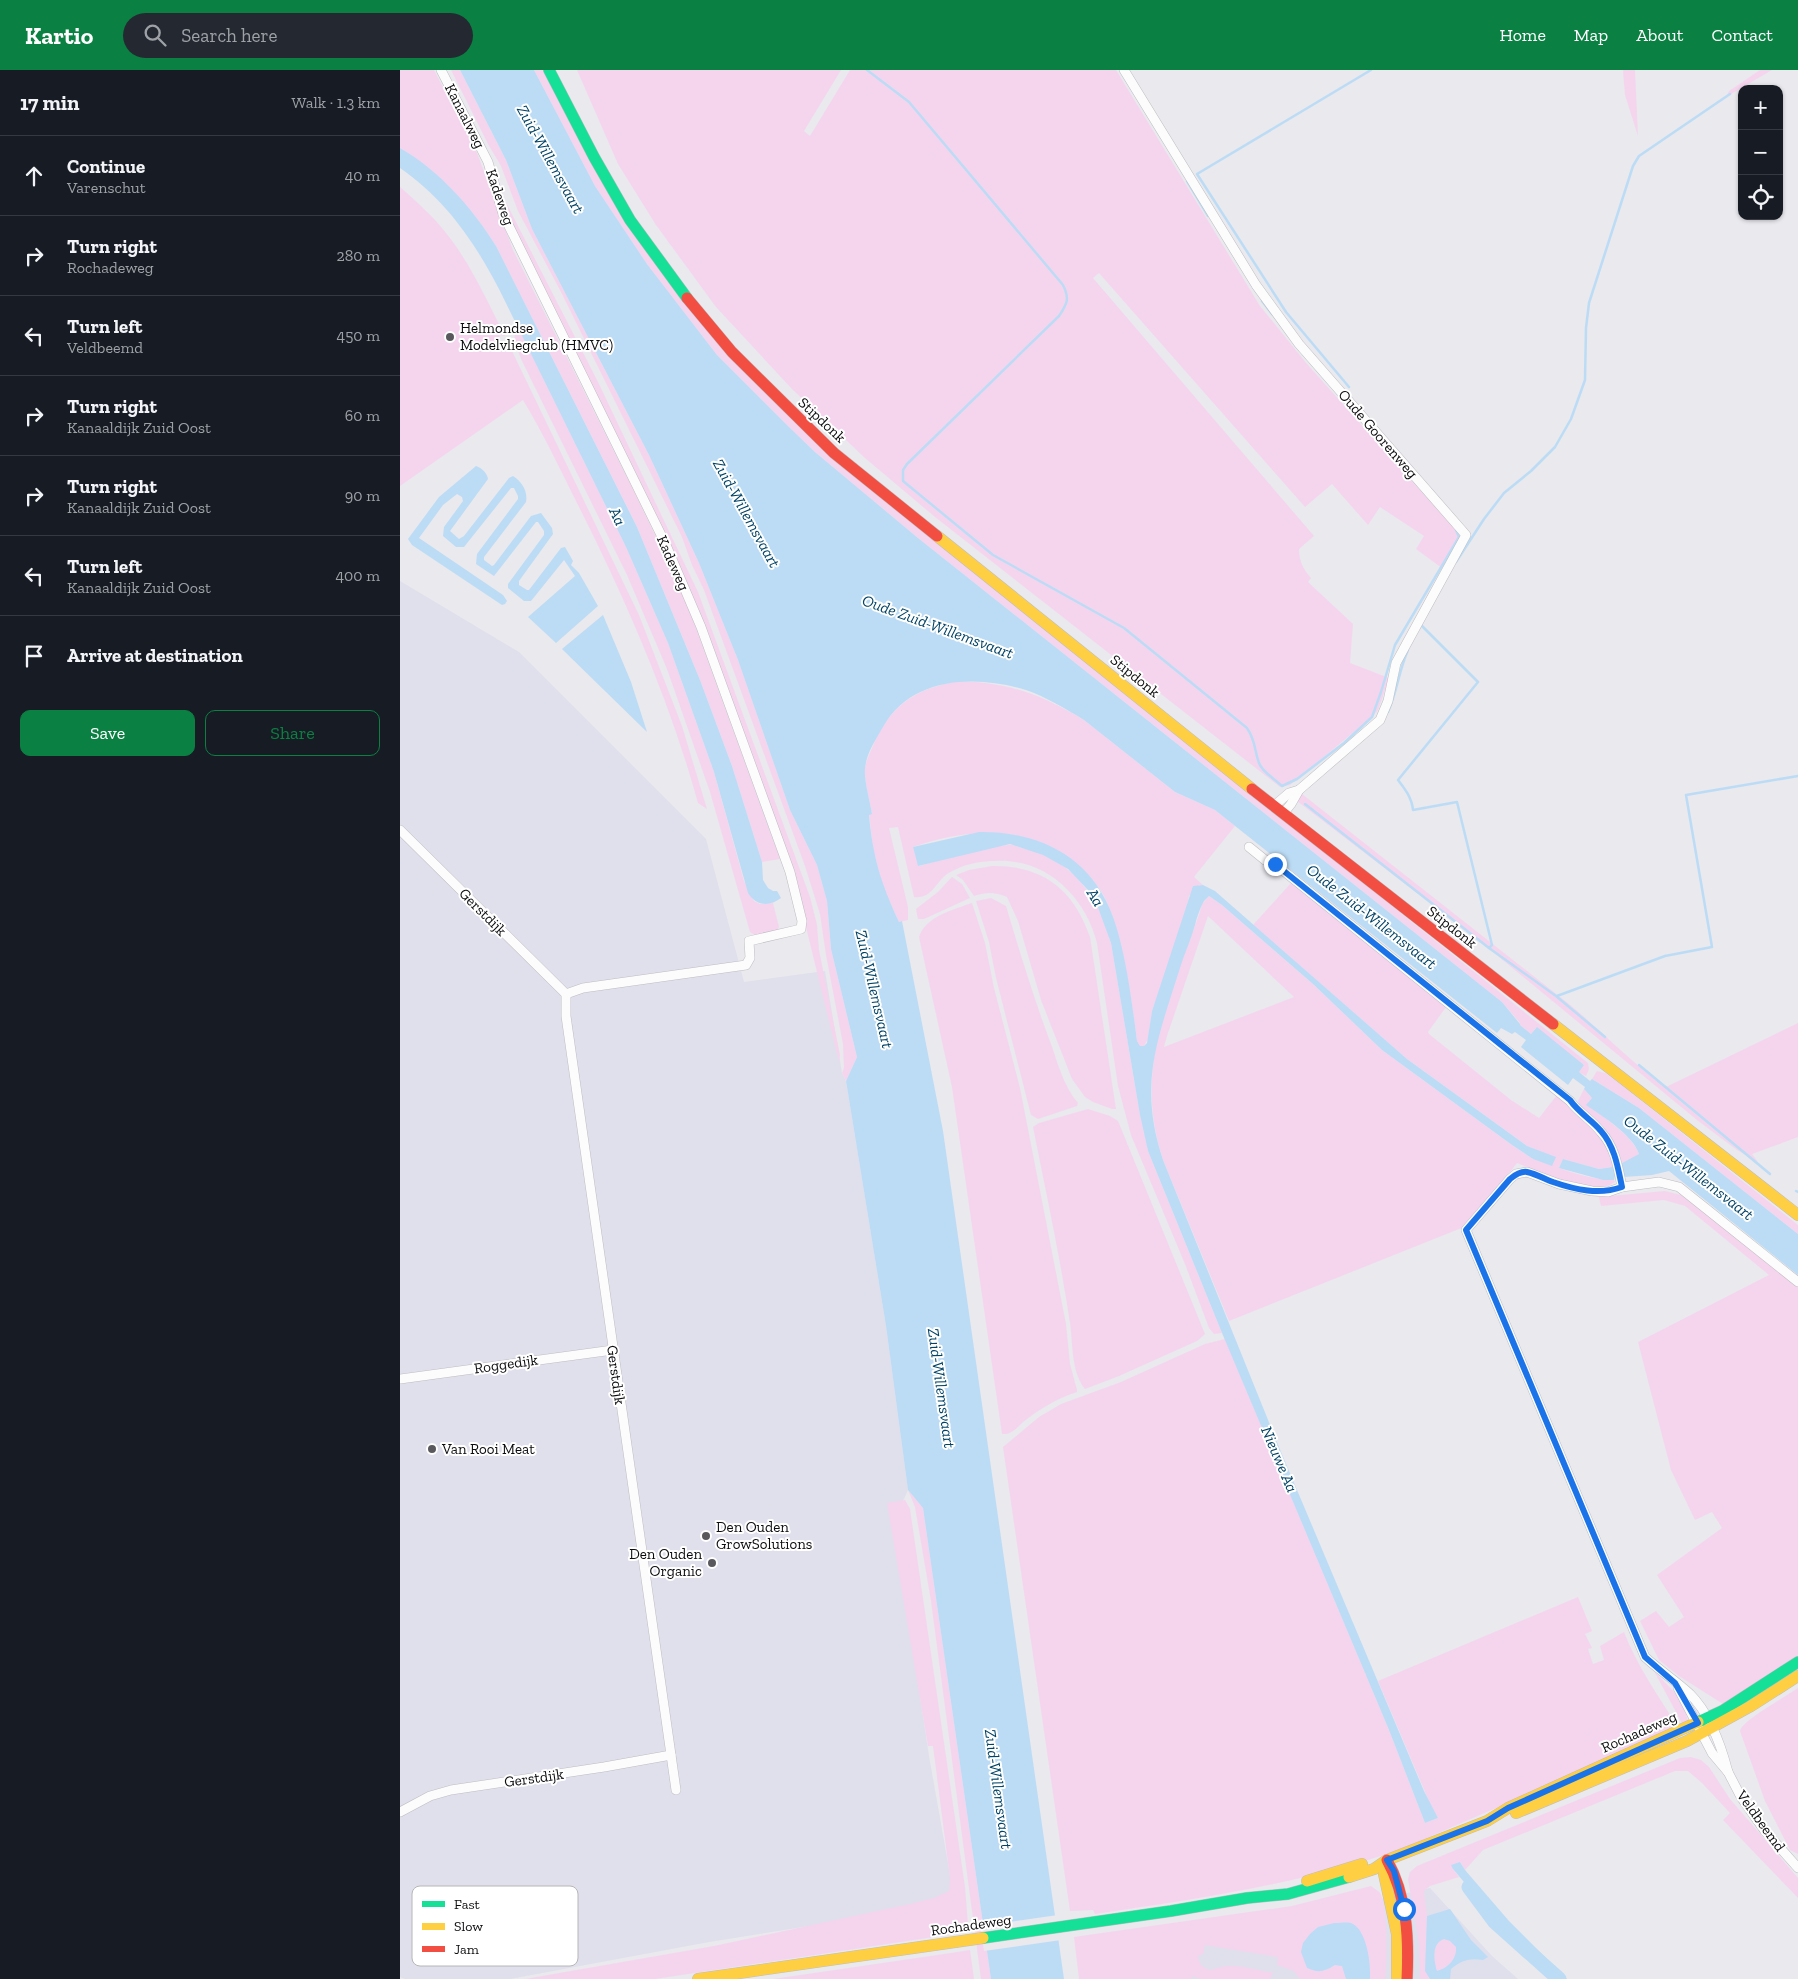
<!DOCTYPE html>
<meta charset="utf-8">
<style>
body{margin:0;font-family:"Zilla Slab",serif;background:#242831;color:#f1f3f6}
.controls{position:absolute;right:15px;top:15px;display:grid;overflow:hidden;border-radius:10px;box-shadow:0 1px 4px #0004}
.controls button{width:45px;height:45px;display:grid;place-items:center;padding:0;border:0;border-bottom:1px solid #363941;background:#171b24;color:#f1f3f6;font:25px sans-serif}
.stop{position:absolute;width:15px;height:15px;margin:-11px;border:4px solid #1a73e8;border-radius:50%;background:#fff}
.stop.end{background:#1a73e8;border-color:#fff;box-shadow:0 1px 5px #0008}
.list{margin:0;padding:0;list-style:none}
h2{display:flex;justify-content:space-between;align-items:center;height:65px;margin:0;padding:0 20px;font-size:21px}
h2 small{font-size:16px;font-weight:400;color:#9ea1a6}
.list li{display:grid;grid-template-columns:32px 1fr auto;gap:15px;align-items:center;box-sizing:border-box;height:80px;padding:0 20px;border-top:1px solid #363941}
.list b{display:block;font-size:19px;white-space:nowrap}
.list p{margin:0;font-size:16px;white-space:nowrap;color:#9ea1a6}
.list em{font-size:16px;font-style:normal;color:#9ea1a6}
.actions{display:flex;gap:10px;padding:15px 20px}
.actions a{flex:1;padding:11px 0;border:1px solid #0b8043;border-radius:10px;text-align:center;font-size:18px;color:#0b8043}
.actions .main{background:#0b8043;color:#fff}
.icon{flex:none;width:28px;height:28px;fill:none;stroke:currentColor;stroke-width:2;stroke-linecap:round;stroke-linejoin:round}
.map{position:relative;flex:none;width:1398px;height:1909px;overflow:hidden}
header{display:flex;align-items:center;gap:30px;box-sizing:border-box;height:70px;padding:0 25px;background:#0b8043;color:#fff}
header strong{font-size:24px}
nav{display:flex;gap:28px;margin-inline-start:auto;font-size:18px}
.search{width:350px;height:45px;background:#242831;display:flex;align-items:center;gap:12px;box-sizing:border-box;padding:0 18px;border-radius:28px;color:#9ea1a6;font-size:19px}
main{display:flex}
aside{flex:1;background:#171b24}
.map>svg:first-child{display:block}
.built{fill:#e0dfec}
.green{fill:#f5d5ee;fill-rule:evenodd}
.water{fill:#bcdcf5;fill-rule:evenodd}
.pier{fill:#e9e9ee}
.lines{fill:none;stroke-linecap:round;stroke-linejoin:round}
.stream{stroke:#bcdcf5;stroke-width:2.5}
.river{stroke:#bcdcf5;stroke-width:15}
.street-casing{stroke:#bebec2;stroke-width:10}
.fast-casing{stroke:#bebec2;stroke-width:12}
.slow-casing{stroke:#bebec2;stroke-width:12}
.jam-casing{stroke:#bebec2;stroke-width:12}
.street{stroke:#fcfcfc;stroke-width:9}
.fast{stroke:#16e098;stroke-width:11}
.slow{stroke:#ffcf43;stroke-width:11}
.jam{stroke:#f24e42;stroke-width:11}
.route{stroke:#1a73e8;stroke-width:6}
.poi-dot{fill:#59595d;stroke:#fff;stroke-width:2}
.labels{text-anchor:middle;stroke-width:4;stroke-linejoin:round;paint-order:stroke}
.street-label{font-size:15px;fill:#0c0c0f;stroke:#fff}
.poi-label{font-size:15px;fill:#0c0c0f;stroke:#fff;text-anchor:start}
.water-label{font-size:16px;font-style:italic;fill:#004366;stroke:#fff}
.key{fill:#fff;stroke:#b6b6b7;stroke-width:1}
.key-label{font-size:14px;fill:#0c0c0f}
</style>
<header>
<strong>Kartio</strong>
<div class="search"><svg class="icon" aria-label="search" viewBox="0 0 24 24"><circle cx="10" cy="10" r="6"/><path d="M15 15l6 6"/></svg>Search here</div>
<nav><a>Home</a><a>Map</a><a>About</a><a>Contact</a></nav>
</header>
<main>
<aside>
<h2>17 min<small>Walk · 1.3 km</small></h2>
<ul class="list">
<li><svg class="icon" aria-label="ahead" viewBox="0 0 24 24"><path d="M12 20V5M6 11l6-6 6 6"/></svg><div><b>Continue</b><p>Varenschut</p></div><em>40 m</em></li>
<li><svg class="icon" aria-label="right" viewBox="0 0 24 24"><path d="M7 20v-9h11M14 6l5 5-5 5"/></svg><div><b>Turn right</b><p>Rochadeweg</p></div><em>280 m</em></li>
<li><svg class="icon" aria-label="left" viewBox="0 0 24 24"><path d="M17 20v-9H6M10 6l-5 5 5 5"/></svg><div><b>Turn left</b><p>Veldbeemd</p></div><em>450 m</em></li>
<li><svg class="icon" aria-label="right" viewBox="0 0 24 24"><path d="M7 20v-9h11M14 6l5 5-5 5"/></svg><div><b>Turn right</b><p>Kanaaldijk Zuid Oost</p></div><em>60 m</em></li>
<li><svg class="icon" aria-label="right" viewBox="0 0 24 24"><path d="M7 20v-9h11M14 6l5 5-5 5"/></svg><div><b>Turn right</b><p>Kanaaldijk Zuid Oost</p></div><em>90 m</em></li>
<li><svg class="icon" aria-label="left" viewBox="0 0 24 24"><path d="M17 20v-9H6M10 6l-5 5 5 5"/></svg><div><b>Turn left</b><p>Kanaaldijk Zuid Oost</p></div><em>400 m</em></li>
<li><svg class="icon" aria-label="arrive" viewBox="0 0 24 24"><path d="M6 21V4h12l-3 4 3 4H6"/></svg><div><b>Arrive at destination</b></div></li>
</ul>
<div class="actions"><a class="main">Save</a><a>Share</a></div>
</aside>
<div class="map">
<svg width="1398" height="1909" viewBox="0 0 1398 1909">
<rect width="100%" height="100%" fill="#e9e9ee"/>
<!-- built -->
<g class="built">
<path d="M0 511 119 582 306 769 344 912 425 901 442 1003 446 1011 486 1256 508 1420 494 1451 529 1686 555 1833 309 1872 110 1909H5L0 1907Z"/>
<path d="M1030 1818 1092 1886 1118 1909H688L817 1869 967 1832Z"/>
</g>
<!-- green -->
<g class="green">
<path d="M0 0H34L77 83 113 180 232 417 285 528 380 789 362 792 332 696 300 610 237 457 96 176C71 137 39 103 0 78Z"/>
<path d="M51 0H60L106 90 132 159 249 385 299 493 338 590 390 740 417 795 427 831 431 879 457 987 446 1011 442 1003 444 998 443 974 426 885 420 844 405 796 304 520 292 495 282 467 161 222 118 141 101 96 88 74Z"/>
<path d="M134 0H144L204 112 360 317 867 736 1188 993 1189 999 1186 1006 1178 1002 1184 995 1136 958 1131 964 1120 955V953L1102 932 518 468 415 382 389 357 317 285 247 194 195 116Z"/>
<path d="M177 0H441L404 61 410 66 450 0H716L860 236 907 294 1061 466 1042 498 1016 479 1024 466 980 437 968 455 932 414 905 437 699 203 693 208 914 466 899 479C899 491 903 499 911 508L908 512 953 554 950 593 989 608 983 626 978 640 972 647 890 715 880 717 535 447 465 388 392 319 316 237 256 155 218 94Z"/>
<path d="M1223 0H1235L1238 66 1225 25Z"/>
<path d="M1360 0H1372L1326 27 1329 21Z"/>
<path d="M96 113 198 312 298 522 410 827 417 855 419 880 440 985 439 992 405 853 402 832 395 808 301 553 119 177Z"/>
<path d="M0 117C16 131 33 146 46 163 71 194 87 231 105 266L99 265 103 279 112 281 239 545 282 656 307 739 298 733C269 628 225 528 176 431 159 397 143 363 123 330L0 416Z"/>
<path d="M118 257 226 477 268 573 314 702 344 811 354 831 360 834 373 833 379 857 377 862 356 866 350 862 310 722 267 599 227 505 122 291C118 280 110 268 118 257Z"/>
<path d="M559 611C610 613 640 624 684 650L775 722 815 740 835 756 794 807 803 815H799L789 826 785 847 752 941 748 969 744 976H740L737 971C731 927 725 880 709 838 704 822 693 809 681 798 634 754 570 757 513 777L519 796C547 788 579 777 608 775 614 774 620 778 626 779 673 790 700 829 711 873L740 1045 748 1081 822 1263 814 1264 809 1258 785 1194 731 1065 718 1016 697 873C685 826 646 788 595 791 584 791 571 793 561 797 557 799 551 801 547 804 535 813 532 829 514 827L498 757 489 758 508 837V850L499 852 483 818 473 779 469 744H472C470 731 464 711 465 698 466 690 471 681 474 673 492 633 518 618 559 611Z"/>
<path d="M902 724 1169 934C1202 961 1231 993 1266 1017L1398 953V1067L1352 1084 1358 1092 1337 1080 1297 1050 1082 873 897 731Z"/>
<path d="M592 796C643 795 674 820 690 867L716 1039H712L693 1032 685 1027 672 1009 641 930 618 851 607 827C595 822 586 822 574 826L563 810 556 805 569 800Z"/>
<path d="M552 807 562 814 570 828 524 849H518L516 839 538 822Z"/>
<path d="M891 813 1046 937 1028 962 1029 964 1111 1030 1139 1048 1157 1025 1168 1034 1175 1044 1193 1059 1208 1077 1213 1098 1212 1097 1199 1099 1163 1089 1159 1098C1177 1104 1195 1110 1214 1110L1215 1112C1195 1128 1138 1102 1117 1093L1069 1155 829 1251 763 1090C737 1010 760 949 788 873 793 860 799 847 802 834L809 826 822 835 913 914 982 980 1112 1075 1133 1089 1139 1081 1127 1076 1007 989 853 855ZM808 846 894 927 764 977 767 966Z"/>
<path d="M591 828 606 836C620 883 634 929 651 974 658 994 664 1017 678 1033L677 1036 638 1049 631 1045 596 908 589 872 576 831Z"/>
<path d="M572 833 585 873 594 918 620 1018 666 1254 670 1294 677 1320V1322C656 1329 639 1339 622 1353 616 1359 610 1365 602 1364L552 1017 519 867C526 846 553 840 572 833Z"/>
<path d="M1197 1001 1205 1003 1215 1010 1398 1155V1164L1239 1038 1192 1009Z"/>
<path d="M1184 1019 1192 1028 1187 1035C1202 1046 1233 1066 1239 1084L1238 1086 1222 1093C1218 1079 1213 1068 1203 1057 1195 1048 1181 1042 1178 1031Z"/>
<path d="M688 1039 710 1046 718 1051 805 1264 797 1271 719 1306 685 1319C671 1302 673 1273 670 1253 660 1187 646 1122 633 1057L639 1053Z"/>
<path d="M1265 1121 1285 1126 1398 1216V1586L1323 1634 1279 1606 1259 1590 1240 1551 1256 1541 1269 1557 1284 1547 1257 1505 1322 1458 1312 1442 1295 1450 1271 1400 1238 1272 1369 1205 1285 1136 1264 1130 1201 1136 1199 1127Z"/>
<path d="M825 1269 989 1660 1025 1753 1038 1748 1031 1736 978 1611 1178 1527 1192 1561 1185 1564 1192 1578 1188 1579 1193 1594 1204 1590 1200 1576 1224 1562C1236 1594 1259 1627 1277 1656L1179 1702 999 1780C900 1814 798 1829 695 1844L693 1840 670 1841 603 1377 639 1347 661 1334 721 1312 805 1274Z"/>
<path d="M508 1420 523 1438 591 1909H581L531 1531 515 1437Z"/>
<path d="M505 1430 510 1439 565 1817 568 1855 546 1859 547 1865 255 1909H125L314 1876 510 1834 534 1828 549 1821 550 1808 533 1676H528L487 1433Z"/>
<path d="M1254 1601 1281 1629 1288 1651 1283 1655Z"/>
<path d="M1398 1618V1784L1390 1780 1365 1731 1340 1661C1341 1651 1387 1626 1398 1618Z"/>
<path d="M1291 1687 1301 1690 1309 1697 1330 1729 1398 1808V1828L1323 1750 1330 1743 1302 1713 1288 1701H1275L1083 1780 1065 1800 1060 1792 1053 1799 1059 1807 1030 1816 1024 1821 1027 1846 1025 1901 1030 1909H1020L1019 1874 1008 1809 1010 1802 1017 1796 1280 1688Z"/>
<path d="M971 1816C973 1818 979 1821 980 1823 988 1836 987 1893 985 1909H970L969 1885 918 1857 910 1864 903 1873 927 1900 935 1895 942 1896 946 1909H900L894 1901 877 1895 878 1887 805 1875 803 1884 798 1886C799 1895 803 1898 811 1900 832 1891 851 1899 873 1903L870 1909H800L793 1906 791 1909H679L674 1867 892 1836Z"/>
<path d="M1044 1869 1050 1871 1056 1877C1057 1889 1048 1898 1036 1901 1035 1890 1031 1874 1044 1869Z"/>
<path d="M570 1880 574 1909H373L551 1883Z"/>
</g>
<!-- water -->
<g class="water">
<path d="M60 0H134L195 116 247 194 317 285 389 357 415 382 518 468 1102 932 1120 954V955L1131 964 1137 957 1184 995 1179 1002 1190 1011 1192 1009 1239 1038 1398 1164V1205L1269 1101 1252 1105 1224 1107V1104L1215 1106 1214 1110H1203L1159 1098 1163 1089 1199 1099 1212 1097 1214 1098 1222 1096V1093L1239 1084C1233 1065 1202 1046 1186 1035L1192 1028 1184 1019 1185 1017 1173 1008 1168 1015 1121 977 1126 970 1115 962 1112 964 1101 958 1097 963 825 748 815 740 775 722 684 650C666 639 646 627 626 620 576 605 512 606 483 657 476 669 466 684 465 699 464 711 470 731 472 744L469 745C473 788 481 813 499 852L502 851 543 1061 664 1909H591L523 1438 508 1420 486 1256 446 1011 457 987 431 879 427 831 417 795 390 740 338 590 299 493 249 385 132 159 106 90Z"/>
<path d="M0 78C40 101 72 138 96 176L237 457 300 610 332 696 362 792 363 810 368 818 373 821H377L381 828C369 837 356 836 348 823L314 702 268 573 226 477 99 219C74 171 45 129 0 98Z"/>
<path d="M76 396C82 398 87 403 88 409L50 461 59 469 64 466 109 408 113 406C122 412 128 421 126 432L84 487V490L92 496 94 495 131 446 141 443 152 458 153 464 119 511V515L127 520H129L161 478 165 477 173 491 171 495 179 503 198 536 156 573 128 547 175 506 164 490 131 531H124L108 518V514L144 465V461L138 452H136L94 506 76 494 77 484 118 429V426L114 418H111L64 477H56L43 466 44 457 63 431 62 427 57 424 43 435 19 468 103 525 107 531 105 534 102 535 12 475 8 469 39 427Z"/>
<path d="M203 545 231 612 247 662 162 579Z"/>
<path d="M579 762C635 761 686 784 709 837 725 873 732 932 737 971L740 976H744L747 973 752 941 793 816 803 815 815 821 1007 989 1127 1076 1156 1087 1152 1096 1133 1089 1112 1075 982 980 913 914 822 835 809 826 804 831C800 838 797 847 795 855 791 870 784 884 780 898 757 971 738 1014 763 1090L881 1382 1024 1721 1038 1748 1025 1753 989 1660 822 1263 748 1081 740 1045 711 873 697 835 687 819 668 799 643 785 610 774 518 796 513 777Z"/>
<path d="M1060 1792 1065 1800 1109 1851 1167 1909H1153L1101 1856 1053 1799 1051 1795Z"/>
<path d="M1050 1839 1071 1870 1088 1887 1083 1890C1070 1888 1062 1890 1051 1899L1050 1909H1030L1025 1901 1027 1846ZM1044 1869 1050 1871 1056 1877C1057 1889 1048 1898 1037 1901 1034 1890 1031 1874 1044 1869Z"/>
<path d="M934 1853C939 1853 946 1852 951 1853 967 1859 971 1894 970 1909H946L942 1896 935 1895C924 1902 918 1903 907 1898L901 1882 903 1873 910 1864 918 1857Z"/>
</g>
<!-- pier -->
<path class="pier" d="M658 1845 661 1870 584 1881 580 1856Z"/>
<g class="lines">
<!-- stream -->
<g class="stream">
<path d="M467 0 509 32 663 215C670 229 667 234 659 246L507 394 503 400V411L593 485 724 558 847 658C856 671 854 680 859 693 862 702 875 709 882 716L897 709 944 673 972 647 981 622 995 575 1059 467 1056 460"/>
<path d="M787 111 808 146"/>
<path d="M862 231 872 244"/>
<path d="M949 317 886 242 797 104 971 0"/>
<path d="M1056 492 1084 449 1104 423 1131 401 1155 377 1171 349 1185 310 1186 258 1189 233 1233 96 1239 86 1330 24"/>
<path d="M1021 555 1078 612 998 710C1005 719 1012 728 1013 740L1057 732 1092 875 1089 878 1156 926 1205 967"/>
<path d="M988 642C997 622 999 600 1008 580"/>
<path d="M905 734 1089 878"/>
<path d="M1157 926 1265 886 1312 877 1286 725 1398 706"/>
<path d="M1239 995 1370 1104"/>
<path d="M1396 1121 1398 1122"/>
</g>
<!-- river -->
<path class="river" d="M1069 1817 1095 1852 1159 1909"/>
<defs>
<g id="street">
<path d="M41 0 88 92 103 144 266 475 301 557 390 802 402 851 401 859 349 871 350 888 346 895 183 918 166 924"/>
<path d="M724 0 856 215 899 274 1066 465 996 593 988 631 980 650 899 720 891 734 883 744"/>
<path d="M874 736 889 723 899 720"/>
<path d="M0 760 166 924V946L276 1720"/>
<path d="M849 777 865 790 875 794 1170 1031C1179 1043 1192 1050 1201 1062 1215 1077 1218 1097 1222 1117"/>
<path d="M0 1309 213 1280"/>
<path d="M1278 1618 1312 1683 1328 1702 1341 1727 1365 1761 1398 1798"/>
<path d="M1328 1702C1321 1675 1310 1644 1290 1624 1276 1611 1259 1600 1245 1587L1066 1160 1110 1109 1116 1104 1127 1102 1159 1114 1192 1121 1208 1122 1222 1117 1259 1112 1279 1117 1398 1212"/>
<path d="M0 1742 30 1726 51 1720 204 1697 271 1685"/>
</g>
<g id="fast">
<path d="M149 0 194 87 230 150 287 228"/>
<path d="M1298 1652 1322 1641 1398 1592"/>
<path d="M583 1868 771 1841 847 1828 888 1824 949 1807"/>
</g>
<g id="slow">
<path d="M537 466 852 719"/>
<path d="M1153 954 1398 1145"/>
<path d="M1116 1743 1287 1671 1351 1636 1398 1606"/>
<path d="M987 1790 984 1804 997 1864V1909"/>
<path d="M949 1807 974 1799 987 1790 1087 1751 1108 1738 1298 1652"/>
<path d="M907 1811 962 1794"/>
<path d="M298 1909 583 1868"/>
</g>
<g id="jam">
<path d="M287 228 332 282 434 383 537 466"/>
<path d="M852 719 1153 954"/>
<path d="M987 1790C1007 1826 1009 1868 1007 1909"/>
</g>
</defs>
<!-- street casing -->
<use href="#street" class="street-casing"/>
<!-- fast casing -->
<use href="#fast" class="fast-casing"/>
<!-- slow casing -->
<use href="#slow" class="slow-casing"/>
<!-- jam casing -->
<use href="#jam" class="jam-casing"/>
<!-- street -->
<use href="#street" class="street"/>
<!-- fast -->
<use href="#fast" class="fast"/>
<!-- slow -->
<use href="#slow" class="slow"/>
<!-- jam -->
<use href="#jam" class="jam"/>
</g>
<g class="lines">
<!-- route -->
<path class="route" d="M875 794 1170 1030C1179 1043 1192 1050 1201 1061 1215 1077 1218 1098 1222 1117 1199 1125 1176 1120 1153 1112 1145 1109 1136 1104 1127 1102 1121 1101 1115 1105 1110 1109L1066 1160 1245 1587 1275 1613 1298 1653 1108 1738 1087 1751 987 1790 994 1801 1004 1839"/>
</g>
<!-- markers -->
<g class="poi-dot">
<circle cx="50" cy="267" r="5"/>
<circle cx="32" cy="1379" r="5"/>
<circle cx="306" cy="1466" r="5"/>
<circle cx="312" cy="1493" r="5"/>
</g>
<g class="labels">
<!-- street labels -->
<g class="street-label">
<text transform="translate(65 46) rotate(63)" y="5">Kanaalweg</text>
<text transform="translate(100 127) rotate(71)" y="5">Kadeweg</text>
<text transform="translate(422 350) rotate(43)" y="5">Stipdonk</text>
<text transform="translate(978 364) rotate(49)" y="5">Oude Goorenweg</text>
<text transform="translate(273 493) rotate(66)" y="5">Kadeweg</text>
<text transform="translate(735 606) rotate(39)" y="5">Stipdonk</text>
<text transform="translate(83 842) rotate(45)" y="5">Gerstdijk</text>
<text transform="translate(1052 857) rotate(38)" y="5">Stipdonk</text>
<text transform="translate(106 1294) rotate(-8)" y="5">Roggedijk</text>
<text transform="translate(216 1305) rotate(82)" y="5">Gerstdijk</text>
<text transform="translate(1239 1662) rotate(-24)" y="5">Rochadeweg</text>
<text transform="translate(134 1708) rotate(-8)" y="5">Gerstdijk</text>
<text transform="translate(1361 1751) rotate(54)" y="5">Veldbeemd</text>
<text transform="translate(571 1855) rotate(-8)" y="5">Rochadeweg</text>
</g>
<!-- poi labels -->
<g class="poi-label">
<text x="60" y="263">Helmondse<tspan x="60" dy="17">Modelvliegclub (HMVC)</tspan></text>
<text x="42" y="1384">Van Rooi Meat</text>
<text x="316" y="1462">Den Ouden<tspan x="316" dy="17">GrowSolutions</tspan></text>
<text x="302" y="1489" text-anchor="end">Den Ouden<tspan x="302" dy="17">Organic</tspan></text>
</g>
<!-- water labels -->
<g class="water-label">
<text transform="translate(151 89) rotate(61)" y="6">Zuid-Willemsvaart</text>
<text transform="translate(347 443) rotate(61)" y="6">Zuid-Willemsvaart</text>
<text transform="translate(218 446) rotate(64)" y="6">Aa</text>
<text transform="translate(538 556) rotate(20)" y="6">Oude Zuid-Willemsvaart</text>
<text transform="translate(696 827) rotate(59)" y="6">Aa</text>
<text transform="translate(972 846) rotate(38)" y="6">Oude Zuid-Willemsvaart</text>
<text transform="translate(475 919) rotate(77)" y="6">Zuid-Willemsvaart</text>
<text transform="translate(1289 1097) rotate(38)" y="6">Oude Zuid-Willemsvaart</text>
<text transform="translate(542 1318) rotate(82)" y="6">Zuid-Willemsvaart</text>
<text transform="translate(880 1389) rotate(67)" y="6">Nieuwe Aa</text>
<text transform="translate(599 1719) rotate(82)" y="6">Zuid-Willemsvaart</text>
</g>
</g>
<!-- legend -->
<rect x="12" y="1816" width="166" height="80" rx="8" class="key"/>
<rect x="22" y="1831" width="23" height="6" fill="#16e098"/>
<rect x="22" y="1853" width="23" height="7" fill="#ffcf43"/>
<rect x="22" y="1876" width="23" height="6" fill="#f24e42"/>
<g class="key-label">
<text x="54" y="1839">Fast</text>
<text x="54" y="1861">Slow</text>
<text x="54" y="1884">Jam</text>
</g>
</svg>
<div class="controls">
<button>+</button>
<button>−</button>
<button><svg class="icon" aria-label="locate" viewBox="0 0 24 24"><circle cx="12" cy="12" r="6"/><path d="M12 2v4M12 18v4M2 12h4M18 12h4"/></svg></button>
</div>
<div class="stop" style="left:1004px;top:1839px"></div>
<div class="stop end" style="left:875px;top:794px"></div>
</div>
</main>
